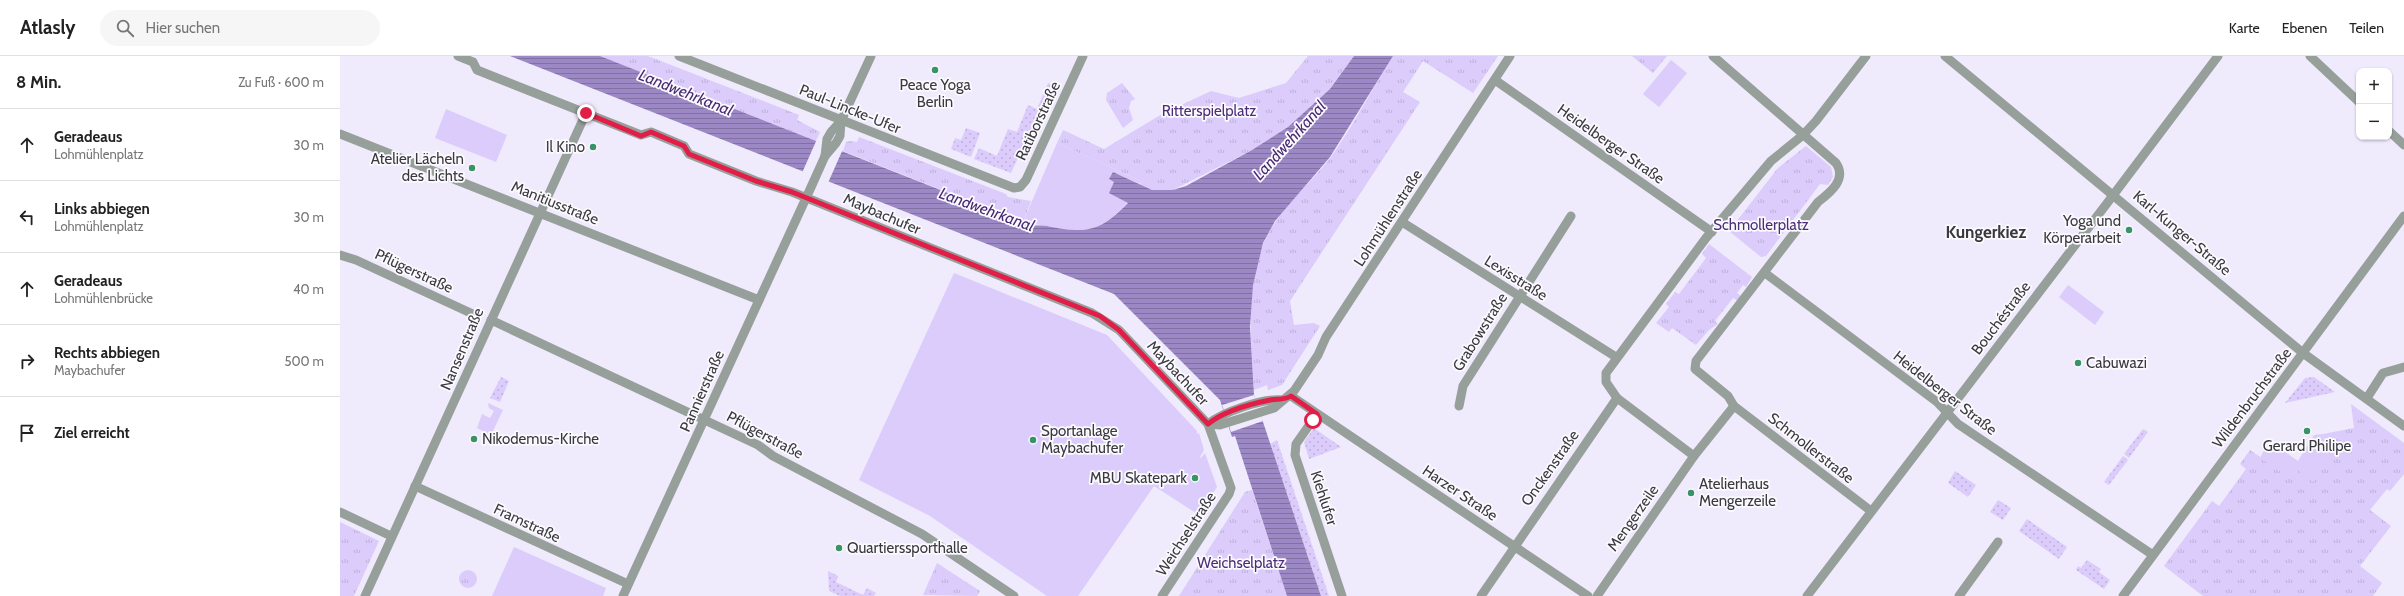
<!DOCTYPE html>
<html lang="de">
<meta charset="utf-8">
<style>
body{margin:0;font-family:Cabin,sans-serif;background:#f6f6f6;color:#222}
.controls{position:absolute;right:12px;top:12px;display:grid;overflow:hidden;border-radius:8px;box-shadow:0 1px 3px #0004}
.controls button{width:36px;height:36px;display:grid;place-items:center;padding:0;border:0;border-bottom:1px solid #e0e0e0;background:#fff;color:#222;font:20px sans-serif}
.stop{position:absolute;width:12px;height:12px;margin:-9px;border:3px solid #e11d48;border-radius:50%;background:#fff}
.stop.end{background:#e11d48;border-color:#fff;box-shadow:0 1px 4px #0008}
.list{margin:0;padding:0;list-style:none}
h2{display:flex;justify-content:space-between;align-items:center;height:52px;margin:0;padding:0 16px;font-size:17px}
h2 small{font-size:13px;font-weight:400;color:#767676}
.list li{display:grid;grid-template-columns:26px 1fr auto;gap:12px;align-items:center;box-sizing:border-box;height:72px;padding:0 16px;border-top:1px solid #e0e0e0}
.list b{display:block;font-size:15px;white-space:nowrap}
.list p{margin:0;font-size:13px;white-space:nowrap;color:#767676}
.list em{font-size:13px;font-style:normal;color:#767676}
.icon{flex:none;width:22px;height:22px;fill:none;stroke:currentColor;stroke-width:2;stroke-linecap:round;stroke-linejoin:round}
.map{position:relative;flex:none;width:2064px;height:540px;overflow:hidden}
header{display:flex;align-items:center;gap:24px;box-sizing:border-box;height:56px;padding:0 20px;background:#fff;border-bottom:1px solid #e0e0e0}
header strong{font-size:19px}
nav{display:flex;gap:22px;margin-inline-start:auto;font-size:14px}
.search{width:280px;height:36px;background:#f6f6f6;display:flex;align-items:center;gap:10px;box-sizing:border-box;padding:0 14px;border-radius:22px;color:#767676;font-size:15px}
main{display:flex}
aside{flex:1;background:#fff}
.map>svg:first-child{display:block}
.grass{fill:url(#grass-dots)}
.park{fill:url(#park-tufts)}
.garden{fill:#dbccfc}
.water{fill:url(#water-rules)}
.pier{fill:#efeafc}
.lines{fill:none;stroke-linecap:round;stroke-linejoin:round}
.minor{stroke:#979f9a;stroke-width:9}
.route{stroke:#e11d48;stroke-width:5}
.poi-dot{fill:#3a9267;stroke:#fbfafd;stroke-width:1.5}
.labels{text-anchor:middle;stroke-width:3.5;stroke-linejoin:round;paint-order:stroke}
.poi-label{font-size:15px;fill:#3b3940;stroke:#fbfafd;text-anchor:start}
.street-label{font-size:15px;fill:#3b3940;stroke:#fbfafd}
.park-label{font-size:15px;fill:#4c2e78;stroke:#fbfafd}
.water-label{font-size:16px;font-style:italic;fill:#482973;stroke:#fbfafd}
.quarter-label{font-size:17px;font-weight:bold;fill:#3b3940;stroke:#fbfafd}
</style>
<header>
<strong>Atlasly</strong>
<div class="search"><svg class="icon" aria-label="search" viewBox="0 0 24 24"><circle cx="10" cy="10" r="6"/><path d="M15 15l6 6"/></svg>Hier suchen</div>
<nav><a>Karte</a><a>Ebenen</a><a>Teilen</a></nav>
</header>
<main>
<aside>
<h2>8 Min.<small>Zu Fuß · 600 m</small></h2>
<ul class="list">
<li><svg class="icon" aria-label="ahead" viewBox="0 0 24 24"><path d="M12 20V5M6 11l6-6 6 6"/></svg><div><b>Geradeaus</b><p>Lohmühlenplatz</p></div><em>30 m</em></li>
<li><svg class="icon" aria-label="left" viewBox="0 0 24 24"><path d="M17 20v-9H6M10 6l-5 5 5 5"/></svg><div><b>Links abbiegen</b><p>Lohmühlenplatz</p></div><em>30 m</em></li>
<li><svg class="icon" aria-label="ahead" viewBox="0 0 24 24"><path d="M12 20V5M6 11l6-6 6 6"/></svg><div><b>Geradeaus</b><p>Lohmühlenbrücke</p></div><em>40 m</em></li>
<li><svg class="icon" aria-label="right" viewBox="0 0 24 24"><path d="M7 20v-9h11M14 6l5 5-5 5"/></svg><div><b>Rechts abbiegen</b><p>Maybachufer</p></div><em>500 m</em></li>
<li><svg class="icon" aria-label="arrive" viewBox="0 0 24 24"><path d="M6 21V4h12l-3 4 3 4H6"/></svg><div><b>Ziel erreicht</b></div></li>
</ul>
</aside>
<div class="map">
<svg width="2064" height="540" viewBox="0 0 2064 540">
<defs>
<pattern id="grass-dots" width="8" height="8" patternUnits="userSpaceOnUse"><rect width="8" height="8" fill="#dbccfc"/><path d="M2 2h.1M6 6h.1" fill="none" stroke="#bdb0d9" stroke-width="1.8" stroke-linecap="round"/></pattern>
<pattern id="park-tufts" width="24" height="20" patternUnits="userSpaceOnUse"><rect width="24" height="20" fill="#dbccfc"/><path d="M3 7l-1-3M5 7V3M7 7l1-3M15 17l-1-3M17 17v-4M19 17l1-3" fill="none" stroke="#bdb0d9"/></pattern>
<pattern id="water-rules" width="6" height="5" patternUnits="userSpaceOnUse"><rect width="6" height="5" fill="#9d88c6"/><path d="M0 2.5h6" fill="none" stroke="#8170a2"/></pattern>
</defs>
<rect width="100%" height="100%" fill="#efeafc"/>
<!-- grass -->
<g class="grass">
<path d="M708 27 713 29 671 117 634 103 639 92 657 100 668 73 677 76 688 49 697 53Z"/>
<path d="M626 72 640 77 631 101 611 93 615 82 621 84Z"/>
<path d="M161 321 169 325 160 346 150 342Z"/>
<path d="M1974 321 1995 336 1945 347 1965 322Z"/>
<path d="M974 372 1001 391 969 403 964 386Z"/>
<path d="M1803 373 1808 376 1789 402 1784 398Z"/>
<path d="M937 384 989 540H981L930 388Z"/>
<path d="M1783 400 1788 404 1769 429 1764 426Z"/>
<path d="M1615 415 1636 429 1628 441 1608 427Z"/>
<path d="M1658 444 1671 452 1663 464 1650 456Z"/>
<path d="M1687 463 1727 491 1719 503 1679 475Z"/>
<path d="M1747 504 1761 513 1759 516 1770 524 1764 533 1736 514 1738 510 1741 512Z"/>
<path d="M488 515 498 520 496 526 523 539 527 532 536 537 534 540H500L489 535Z"/>
</g>
<!-- park -->
<g class="park">
<path d="M260 0H308L459 59 457 64 480 76 476 85Z"/>
<path d="M968 0H1014L990 33 948 71 912 94 833 134H812L800 130 801 125 717 87 723 74 764 93 822 58 871 35 899 42 946 27Z"/>
<path d="M1053 0H1158L1133 37 1083 5 1063 36 1080 46 950 245 954 269 974 267 980 270 942 329 928 334 927 329 914 334C911 287 905 230 924 186 939 152 969 130 991 101 1014 68 1032 33 1053 0Z"/>
<path d="M1292 0H1327L1313 17Z"/>
<path d="M782 27 795 43 791 45 789 52 793 64 783 72 766 44 767 37Z"/>
<path d="M519 81 666 138 668 141 691 145 683 166 503 95 506 86 510 85 517 86Z"/>
<path d="M1466 90 1491 111 1493 121 1488 129 1480 128 1426 200 1421 201 1389 175 1438 112Z"/>
<path d="M1369 188 1412 221 1406 231 1403 229 1397 237 1402 241 1399 245 1393 242 1375 265 1378 268 1369 274 1356 289 1332 272 1329 276 1316 267 1329 251 1326 248 1335 236 1339 238 1366 202 1362 198Z"/>
<path d="M2011 348 2064 387V418L2050 435 2047 433 2030 454 2051 470 2020 510 2042 527 2033 540H1863L1824 510 1872 445 1879 450 1906 413 1900 408 1910 394 1951 422 1957 414 1986 389 1983 378 2014 372Z"/>
<path d="M912 434 947 540H839L905 436Z"/>
<path d="M0 466 39 485 14 540H0Z"/>
<path d="M597 507 640 535 637 540 583 539Z"/>
<circle cx="128" cy="523" r="9"/>
</g>
<!-- garden -->
<g class="garden">
<path d="M1331 4 1347 17 1319 51 1303 38Z"/>
<path d="M106 53 167 79 156 106 95 82Z"/>
<path d="M717 87 801 125 800 128 773 116 774 125 788 146C755 182 739 176 695 168L694 170 683 166Z"/>
<path d="M614 217 767 279 857 375V378L859 377 864 394 860 401 861 402 865 397 877 431 859 459 814 430 738 540H707L590 460 519 424Z"/>
<path d="M1728 229 1764 256 1755 269 1719 241Z"/>
<path d="M148 347 163 354 151 379 137 372 142 358 150 362 154 355 149 352Z"/>
<path d="M1983 378 1986 389 1994 395 1973 426 1957 414 1951 423 1920 402 1929 385 1958 405 1974 379Z"/>
<path d="M174 491 266 532 263 540H152Z"/>
</g>
<!-- water -->
<path class="water" d="M170 0H260L687 168C694 170 699 169 707 170 746 178 760 176 788 147L769 137 774 126 769 123 773 116 812 134H833L846 130 912 94 948 71 990 33 1014 0H1053L990 101 935 165 923 187 913 229 910 271 914 339 981 540H947L895 380 892 381 880 344 774 238Z"/>
<!-- pier -->
<g class="pier">
<path d="M477 83 503 93 488 127 462 117Z"/>
<path d="M914 339 923 365 891 376 882 349Z"/>
</g>
<g class="lines">
<!-- minor -->
<g class="minor">
<path d="M118 0 133 6 137 14 301 79 311 76 344 90 349 98 416 125 452 136 752 257 779 274 868 368 891 432 889 438 822 540"/>
<path d="M339 0 674 132 680 131 686 124 743 0"/>
<path d="M1373 0 1496 107C1507 123 1491 136 1478 146L1356 305 1355 313 1388 340 1394 350 1531 455"/>
<path d="M1605 0 1963 297 2064 370"/>
<path d="M1970 0 2019 46"/>
<path d="M1155 24 1372 176"/>
<path d="M2049 75 2064 89"/>
<path d="M0 78 419 244"/>
<path d="M485 100 496 87 500 80 501 65 531 0"/>
<path d="M1062 166 1276 301"/>
<path d="M0 199 16 204 135 259"/>
<path d="M1425 217 1597 346 1618 368 1813 499"/>
<path d="M151 264 418 389 433 400 582 478 674 540"/>
<path d="M951 340 1248 540"/>
<path d="M2027 342 2043 317 2064 311"/>
<path d="M1119 350 1123 330 1231 160"/>
<path d="M977 358 956 388 955 399 1002 540"/>
<path d="M868 368 880 369 934 352 954 335 978 299 986 281 1170 0"/>
<path d="M868 368C883 356 923 342 942 344"/>
<path d="M1354 400 1277 342 1266 326V317L1366 182 1431 105 1463 79 1476 65 1526 0"/>
<path d="M75 430 288 528"/>
<path d="M0 456 51 480"/>
<path d="M25 540 246 57"/>
<path d="M283 540 472 129 485 100 487 83 491 76 501 65"/>
<path d="M1141 540 1277 342"/>
<path d="M1257 540 1354 400 1394 350"/>
<path d="M1467 540 1768 146 1878 0"/>
<path d="M1619 540 1658 486"/>
<path d="M1783 540 2064 160"/>
</g>
</g>
<g class="lines">
<!-- route -->
<path class="route" d="M246 57 301 80 311 76 344 90 349 98 416 125 452 136 760 260 779 274 868 368C884 355 910 348 930 344 938 342 943 345 951 340L977 358 973 364"/>
</g>
<!-- markers -->
<g class="poi-dot">
<circle cx="595" cy="14" r="4"/>
<circle cx="253" cy="91" r="4"/>
<circle cx="132" cy="112" r="4"/>
<circle cx="1789" cy="174" r="4"/>
<circle cx="1738" cy="307" r="4"/>
<circle cx="1967" cy="375" r="4"/>
<circle cx="134" cy="383" r="4"/>
<circle cx="693" cy="384" r="4"/>
<circle cx="855" cy="422" r="4"/>
<circle cx="1351" cy="437" r="4"/>
<circle cx="499" cy="492" r="4"/>
</g>
<g class="labels">
<!-- poi labels -->
<g class="poi-label">
<text x="595" y="34" text-anchor="middle">Peace Yoga<tspan x="595" dy="17">Berlin</tspan></text>
<text x="245" y="96" text-anchor="end">Il Kino</text>
<text x="124" y="108" text-anchor="end">Atelier Lächeln<tspan x="124" dy="17">des Lichts</tspan></text>
<text x="1781" y="170" text-anchor="end">Yoga und<tspan x="1781" dy="17">Körperarbeit</tspan></text>
<text x="1746" y="312">Cabuwazi</text>
<text x="701" y="380">Sportanlage<tspan x="701" dy="17">Maybachufer</tspan></text>
<text x="142" y="388">Nikodemus-Kirche</text>
<text x="1967" y="395" text-anchor="middle">Gerard Philipe</text>
<text x="847" y="427" text-anchor="end">MBU Skatepark</text>
<text x="1359" y="433">Atelierhaus<tspan x="1359" dy="17">Mengerzeile</tspan></text>
<text x="507" y="497">Quartierssporthalle</text>
</g>
<!-- street labels -->
<g class="street-label">
<text transform="translate(510 53) rotate(22)" y="5">Paul-Lincke-Ufer</text>
<text transform="translate(698 65) rotate(-65)" y="5">Ratiborstraße</text>
<text transform="translate(1271 88) rotate(35)" y="5">Heidelberger Straße</text>
<text transform="translate(215 147) rotate(22)" y="5">Manitiusstraße</text>
<text transform="translate(542 158) rotate(23)" y="5">Maybachufer</text>
<text transform="translate(1048 162) rotate(-57)" y="5">Lohmühlenstraße</text>
<text transform="translate(1842 177) rotate(40)" y="5">Karl-Kunger-Straße</text>
<text transform="translate(74 215) rotate(25)" y="5">Pflügerstraße</text>
<text transform="translate(1176 222) rotate(32)" y="5">Lexisstraße</text>
<text transform="translate(1661 262) rotate(-53)" y="5">Bouchéstraße</text>
<text transform="translate(1140 276) rotate(-58)" y="5">Grabowstraße</text>
<text transform="translate(122 293) rotate(-67)" y="5">Nansenstraße</text>
<text transform="translate(838 317) rotate(47)" y="5">Maybachufer</text>
<text transform="translate(362 335) rotate(-66)" y="5">Pannierstraße</text>
<text transform="translate(1605 337) rotate(38)" y="5">Heidelberger Straße</text>
<text transform="translate(1912 342) rotate(-53)" y="5">Wildenbruchstraße</text>
<text transform="translate(425 379) rotate(28)" y="5">Pflügerstraße</text>
<text transform="translate(1471 392) rotate(38)" y="5">Schmollerstraße</text>
<text transform="translate(1210 412) rotate(-55)" y="5">Onckenstraße</text>
<text transform="translate(1120 437) rotate(34)" y="5">Harzer Straße</text>
<text transform="translate(984 442) rotate(72)" y="5">Kiehlufer</text>
<text transform="translate(1293 462) rotate(-55)" y="5">Mengerzeile</text>
<text transform="translate(187 467) rotate(25)" y="5">Framstraße</text>
<text transform="translate(846 478) rotate(-57)" y="5">Weichselstraße</text>
</g>
<!-- park labels -->
<g class="park-label">
<text x="869" y="60">Ritterspielplatz</text>
<text x="1421" y="174">Schmollerplatz</text>
<text x="901" y="512">Weichselplatz</text>
</g>
<!-- water labels -->
<g class="water-label">
<text transform="translate(346 36) rotate(22)" y="6">Landwehrkanal</text>
<text transform="translate(949 84) rotate(-48)" y="6">Landwehrkanal</text>
<text transform="translate(647 153) rotate(20)" y="6">Landwehrkanal</text>
</g>
<!-- quarter labels -->
<g class="quarter-label">
<text x="1646" y="182">Kungerkiez</text>
</g>
</g>
</svg>
<div class="controls">
<button>+</button>
<button>−</button>
</div>
<div class="stop" style="left:973px;top:364px"></div>
<div class="stop end" style="left:246px;top:57px"></div>
</div>
</main>
